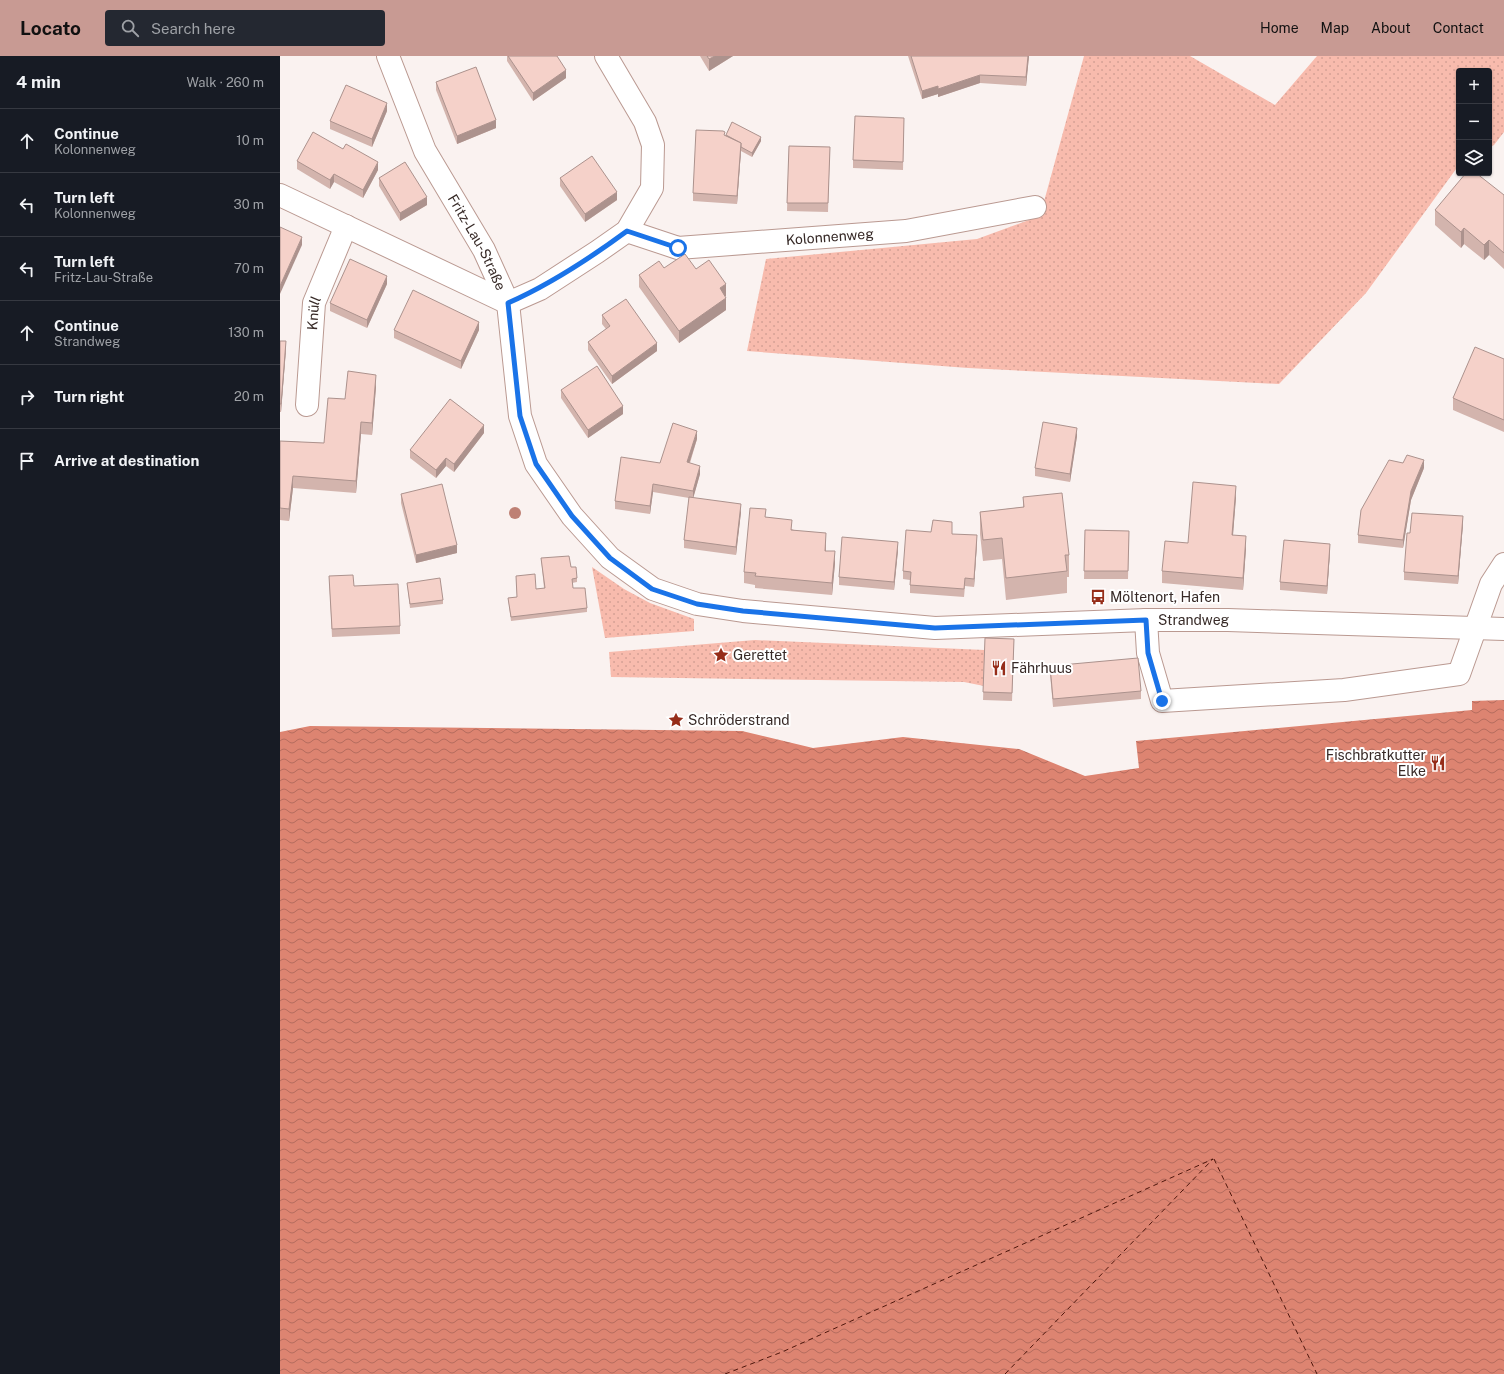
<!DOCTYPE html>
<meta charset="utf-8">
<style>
body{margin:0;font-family:"Public Sans",sans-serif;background:#242831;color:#f1f3f6}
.controls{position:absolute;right:12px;top:12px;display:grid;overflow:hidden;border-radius:4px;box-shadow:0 1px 3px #0004}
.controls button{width:36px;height:36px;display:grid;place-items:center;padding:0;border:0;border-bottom:1px solid #363941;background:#171b24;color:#f1f3f6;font:20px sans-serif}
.stop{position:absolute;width:12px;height:12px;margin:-9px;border:3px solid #1a73e8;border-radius:50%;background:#fff}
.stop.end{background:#1a73e8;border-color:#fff;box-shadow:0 1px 4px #0008}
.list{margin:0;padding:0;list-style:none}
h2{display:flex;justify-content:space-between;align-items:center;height:52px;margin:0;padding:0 16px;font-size:17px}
h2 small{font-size:13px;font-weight:400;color:#9ea1a6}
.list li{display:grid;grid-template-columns:26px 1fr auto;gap:12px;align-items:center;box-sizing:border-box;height:64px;padding:0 16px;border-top:1px solid #363941}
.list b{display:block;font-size:15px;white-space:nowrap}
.list p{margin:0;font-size:13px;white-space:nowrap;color:#9ea1a6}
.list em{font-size:13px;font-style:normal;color:#9ea1a6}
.icon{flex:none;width:22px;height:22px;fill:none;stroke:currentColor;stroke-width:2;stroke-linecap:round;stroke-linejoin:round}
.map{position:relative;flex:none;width:1224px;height:1318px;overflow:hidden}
header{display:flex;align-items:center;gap:24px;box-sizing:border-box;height:56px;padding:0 20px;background:#c89a93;color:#111}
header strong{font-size:19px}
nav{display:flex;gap:22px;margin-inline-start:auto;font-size:14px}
.search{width:280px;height:36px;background:#242831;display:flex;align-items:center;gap:10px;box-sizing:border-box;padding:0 14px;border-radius:4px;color:#9ea1a6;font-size:15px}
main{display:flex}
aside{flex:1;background:#171b24}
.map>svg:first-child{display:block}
.park{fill:url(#park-dots)}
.water{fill:url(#water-waves)}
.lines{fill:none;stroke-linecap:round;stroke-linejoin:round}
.ferry{stroke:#4e160b;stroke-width:1;stroke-dasharray:5 4;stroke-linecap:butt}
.minor-casing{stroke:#ba9991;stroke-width:24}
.minor{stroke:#fff;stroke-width:22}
.tree{fill:#be8074}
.wall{fill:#d3b4ad}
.shaded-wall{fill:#ac928d}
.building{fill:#f5d1c9;stroke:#ac928d}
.route{stroke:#1a73e8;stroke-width:5}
.labels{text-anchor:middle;stroke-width:4;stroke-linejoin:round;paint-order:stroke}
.street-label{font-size:14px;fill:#372a27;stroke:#fff}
.poi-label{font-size:14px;fill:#372a27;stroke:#fff;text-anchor:start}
</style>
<header>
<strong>Locato</strong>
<div class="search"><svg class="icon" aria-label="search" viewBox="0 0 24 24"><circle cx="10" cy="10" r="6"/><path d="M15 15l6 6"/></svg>Search here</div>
<nav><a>Home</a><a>Map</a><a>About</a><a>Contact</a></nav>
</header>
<main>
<aside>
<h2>4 min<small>Walk · 260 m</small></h2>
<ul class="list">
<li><svg class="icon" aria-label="ahead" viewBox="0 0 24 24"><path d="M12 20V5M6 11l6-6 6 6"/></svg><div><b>Continue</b><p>Kolonnenweg</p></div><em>10 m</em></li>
<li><svg class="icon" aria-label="left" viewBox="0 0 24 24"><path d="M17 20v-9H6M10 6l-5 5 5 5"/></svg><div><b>Turn left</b><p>Kolonnenweg</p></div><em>30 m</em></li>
<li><svg class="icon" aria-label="left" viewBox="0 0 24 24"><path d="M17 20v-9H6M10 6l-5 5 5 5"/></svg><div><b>Turn left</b><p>Fritz-Lau-Straße</p></div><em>70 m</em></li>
<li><svg class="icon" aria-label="ahead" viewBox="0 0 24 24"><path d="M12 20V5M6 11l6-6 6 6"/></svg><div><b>Continue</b><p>Strandweg</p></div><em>130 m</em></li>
<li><svg class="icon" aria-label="right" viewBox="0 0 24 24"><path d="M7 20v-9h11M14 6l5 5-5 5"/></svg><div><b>Turn right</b></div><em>20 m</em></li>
<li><svg class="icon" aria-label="arrive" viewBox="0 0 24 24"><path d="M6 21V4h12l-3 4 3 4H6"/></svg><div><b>Arrive at destination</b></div></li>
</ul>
</aside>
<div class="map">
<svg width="1224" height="1318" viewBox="0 0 1224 1318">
<defs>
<pattern id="park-dots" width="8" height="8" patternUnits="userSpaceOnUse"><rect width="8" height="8" fill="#f8bbad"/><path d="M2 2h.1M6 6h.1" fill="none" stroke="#d5a195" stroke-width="1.8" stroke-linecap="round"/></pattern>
<pattern id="water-waves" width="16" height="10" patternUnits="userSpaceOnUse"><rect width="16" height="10" fill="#dd8471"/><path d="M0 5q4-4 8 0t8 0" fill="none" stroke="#b46c5d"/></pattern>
</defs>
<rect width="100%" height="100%" fill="#faf2f0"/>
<!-- park -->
<g class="park">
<path d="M804 0H910L995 49 1037 0H1224V76L1214 89 1209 92V15H1179V109L1086 237 999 328 688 312 467 295 486 203 697 183 760 160Z"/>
<path d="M312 511 344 533 370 547 414 563V575L325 582Z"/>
<path d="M475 584 705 594 704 630 684 626 331 621 329 596Z"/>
</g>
<!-- water -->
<path class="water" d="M1224 644V1318H0V676L30 670 462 675 533 692 623 681 739 693 805 720 859 712 856 685 1192 654V645Z"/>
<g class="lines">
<!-- ferry -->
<g class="ferry">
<path d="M934 1103 1037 1318"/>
<path d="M445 1318 502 1296 933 1103"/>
<path d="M725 1318 933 1103"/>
</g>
<defs>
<g id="minor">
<path id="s1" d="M108 0 145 95 204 194 228 247 240 360 256 408 292 460 330 502 373 533 417 548 463 555 655 572 866 564H948L1224 573"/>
<path d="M0 139 228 247"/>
<path id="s2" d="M347 175 398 192 626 175 755 151"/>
<path d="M228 247 260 233 317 196 347 175 372 132 373 89 365 66 326 0"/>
<path id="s3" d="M27 349 34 247 66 170"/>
<path d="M866 564 868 597 882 645 1064 634 1179 618 1211 528 1224 508"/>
</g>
</defs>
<!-- minor casing -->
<use href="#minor" class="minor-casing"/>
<!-- minor -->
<use href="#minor" class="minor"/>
</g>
<!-- trees -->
<circle class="tree" cx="235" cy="457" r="6"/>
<!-- wall -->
<g class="wall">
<path d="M227 0H277L286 22 253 45 227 5Z"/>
<path d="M420 0H453L429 15Z"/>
<path d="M628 0H749L746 30 700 27 658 41V38L642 43Z"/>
<path d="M156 26 216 72 177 88 156 34Z"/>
<path d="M107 55 92 91 50 73V65Z"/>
<path d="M624 62 623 114 573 112V104Z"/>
<path d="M445 79 481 85 472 101 461 95 457 148 413 145V137Z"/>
<path d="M509 90 550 91 548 156 507 155Z"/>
<path d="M17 105 98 114 83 142 54 126 50 133 17 113Z"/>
<path d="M99 122 147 149 120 165 99 130Z"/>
<path d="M280 122 337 144 305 166 280 130Z"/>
<path d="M1224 139V213L1209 199 1204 204 1184 188 1181 192 1155 169V154Z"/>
<path d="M416 213 446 240H445L446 254 399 287 359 231V219Z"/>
<path d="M107 228 87 272 50 255V247Z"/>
<path d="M322 259 377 295 332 328 308 294V286L326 273 322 268Z"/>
<path d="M114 274H199L181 313 114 282Z"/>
<path d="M0 285 6 293 1 356H0Z"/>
<path d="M1224 303V376L1173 354V342Z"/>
<path d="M96 331 92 379 81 378 76 437 13 432 9 465 0 464V385L44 387 65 343Z"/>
<path d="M281 334 343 358 308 382 281 342Z"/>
<path d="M204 377 174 416 166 410 156 422 130 402V394Z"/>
<path d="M797 380 790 426 755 420V412Z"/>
<path d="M417 383 410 407 420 418 413 442 461 456 456 499 404 492V484L409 442 373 436 370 458 335 453V445L380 407Z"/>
<path d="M1144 412 1131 444 1123 492 1078 487V479Z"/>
<path d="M121 438 177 497 136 507 121 447Z"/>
<path d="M743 441 789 499V521H787V537L726 544 722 503 703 505 700 478V456L743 451Z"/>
<path d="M956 441 953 479 966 492 963 534 882 527V515L908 487Z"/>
<path d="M486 461 546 489V495L555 507 552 539 475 532V529L464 527V516Z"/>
<path d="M1183 468 1178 528 1124 524V516L1130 477Z"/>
<path d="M805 474 849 475 848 523H804Z"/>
<path d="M651 476 672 478 697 487 694 531 685 530 684 541 630 537V524L623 523V515Z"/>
<path d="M618 494 614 534 559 529V521Z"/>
<path d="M1050 496 1047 538 1000 534V526Z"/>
<path d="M261 502 291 511 297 522V526L292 527 293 532 307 552V556L231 565 228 542 237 541 236 520 256 533 264 532Z"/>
<path d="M49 520 74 530 120 570V578L52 581Z"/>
<path d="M127 527 163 544V548L130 552Z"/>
<path d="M705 582 734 583 732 645 703 644Z"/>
<path d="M770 610 861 635V643L773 651 770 618Z"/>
</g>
<!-- shaded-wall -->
<g class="shaded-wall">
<path d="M435 0H453L429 15V3Z"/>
<path d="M748 0H749L746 30V21Z"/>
<path d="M286 14V22L253 45V37Z"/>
<path d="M700 19V27L658 41V33Z"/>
<path d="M658 30V38L642 43V35Z"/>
<path d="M107 47V55L92 91V83Z"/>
<path d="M216 64V72L177 88V80Z"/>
<path d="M481 81V85L472 101V97Z"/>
<path d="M461 87V95L457 148V140Z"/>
<path d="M98 106V114L83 142V134Z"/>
<path d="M54 118V126L50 133V124Z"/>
<path d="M337 136V144L305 166V158Z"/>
<path d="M147 141V149L120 165V157Z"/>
<path d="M1184 172V188L1181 192V176Z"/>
<path d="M22 181V189L0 238V230Z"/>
<path d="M1209 184V199L1204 204V189Z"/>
<path d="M107 220V228L87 272V264Z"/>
<path d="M446 228V240L440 244V232Z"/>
<path d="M446 242V254L399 287V275Z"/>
<path d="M199 266V274L181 313V305Z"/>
<path d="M6 285V293L1 356V348Z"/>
<path d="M377 287V295L332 328V320Z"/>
<path d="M96 319V331L92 379V367Z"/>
<path d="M343 350V358L308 382V374Z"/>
<path d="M81 366V378L76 437V425Z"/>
<path d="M204 369V377L174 416V408Z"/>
<path d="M797 372V380L790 426V418Z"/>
<path d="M417 375V383L407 414V406Z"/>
<path d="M166 402V410L156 422V414Z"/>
<path d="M1144 404V412L1131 444 1123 492V484L1131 435Z"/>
<path d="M420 410V418L413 443V435Z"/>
<path d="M13 420V432L9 465V453Z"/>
<path d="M373 428V436L370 458V450Z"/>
<path d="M956 430V441L952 491V479Z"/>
<path d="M461 448V456L456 499V491Z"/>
<path d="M1183 460V468L1178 528V520Z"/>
<path d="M546 477V489L545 506V495Z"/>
<path d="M697 479V487L694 531V523Z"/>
<path d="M966 480V492L963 534V522Z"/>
<path d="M618 486V494L614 534V526Z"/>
<path d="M1050 488V496L1047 538V530Z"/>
<path d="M177 489V497L136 507V499Z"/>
<path d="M555 495V507L552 539V527Z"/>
</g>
<!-- building -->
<g class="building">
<path d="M228 0H277L286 14 253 37Z"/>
<path d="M427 0H435L429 3Z"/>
<path d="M631 0H748L746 21 700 19 658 33V30L642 35Z"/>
<path d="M196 11 216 64 177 80 156 26Z"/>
<path d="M66 29 107 47 92 83 50 65Z"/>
<path d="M575 60 624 62 623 106 573 104Z"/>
<path d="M452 66 481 81 472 97 461 91V87L446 79Z"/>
<path d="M416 74 443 75 445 76 444 79 461 87 457 140 413 137Z"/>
<path d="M33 76 63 93 66 88 98 106 83 134 54 118 50 124 17 105Z"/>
<path d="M509 90 550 91 548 147H507Z"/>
<path d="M312 100 337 136 305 158 280 122Z"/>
<path d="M125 106 147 141 120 157 99 122Z"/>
<path d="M1186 117H1196L1224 139V197L1209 184 1204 189 1184 172 1181 176 1155 154Z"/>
<path d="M0 171 22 181 0 230Z"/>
<path d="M405 198 416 213 429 204 446 228 440 232 446 242 399 275 359 219 379 205 384 212Z"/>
<path d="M70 203 107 220 87 264 50 247Z"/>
<path d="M133 234 199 266 181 305 114 274Z"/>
<path d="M346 243 377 287 332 320 308 286 330 270 322 259Z"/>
<path d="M0 285H6L1 348H0Z"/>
<path d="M1195 291 1224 303V364L1173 342Z"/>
<path d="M317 310 343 350 308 374 281 334Z"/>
<path d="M68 315 96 319 92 367 81 366 76 425 13 420 9 453 0 452V385L44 387 48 342 65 343Z"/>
<path d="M170 343 204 369 174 408 166 402 156 414 130 394Z"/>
<path d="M763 366 797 372 790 418 755 412Z"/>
<path d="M393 367 417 375 407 406 420 410 413 435 373 428 370 450 335 445 341 401 380 407Z"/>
<path d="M1127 399 1144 404 1131 435 1123 484 1078 479 1081 454 1109 404 1123 407Z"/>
<path d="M913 426 956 430 952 479 966 480 963 522 882 515 885 485 908 487Z"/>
<path d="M162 428 177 489 136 499 121 438Z"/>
<path d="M782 437 789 499H785L787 515 726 522 722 482 703 484 700 456 744 451 743 441Z"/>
<path d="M409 441 461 448 456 491 404 484Z"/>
<path d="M470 452 486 453 485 461 512 464 511 474 546 477 545 495H555L552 527 475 520 476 517 464 516Z"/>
<path d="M1132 457 1183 460 1178 520 1124 516 1127 477H1130Z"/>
<path d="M653 464 672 466V478L697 479 694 523 685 522 684 533 630 529 631 516 623 515 626 474 651 476Z"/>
<path d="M805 474 849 475 848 515H804Z"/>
<path d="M562 481 618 486 614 526 559 521Z"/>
<path d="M1004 484 1050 488 1047 530 1000 526Z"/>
<path d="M289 500 291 511H296L297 522 292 523 293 532H305L307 552 231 561 228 542 237 541 236 520 255 518 256 533 265 532 261 502Z"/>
<path d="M73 519 74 530 118 528 120 570 52 573 49 520Z"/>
<path d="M160 522 163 544 130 548 127 527Z"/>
<path d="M705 582 734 583 732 637 703 636Z"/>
<path d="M858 602 861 635 773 643 770 610Z"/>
</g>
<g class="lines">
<!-- route -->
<path class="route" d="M398 192 347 175C309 203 271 228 228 247L240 360 256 408 292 460 330 502 372 533 417 548 463 555 655 572 866 564 868 597 882 645"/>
</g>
<!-- icons -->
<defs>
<symbol id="bus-bare" viewBox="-9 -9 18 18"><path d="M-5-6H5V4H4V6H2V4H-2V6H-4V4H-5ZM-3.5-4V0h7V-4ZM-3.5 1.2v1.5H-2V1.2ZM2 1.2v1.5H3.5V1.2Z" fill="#962d19" stroke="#fff" stroke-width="2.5" paint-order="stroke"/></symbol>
<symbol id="sight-bare" viewBox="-9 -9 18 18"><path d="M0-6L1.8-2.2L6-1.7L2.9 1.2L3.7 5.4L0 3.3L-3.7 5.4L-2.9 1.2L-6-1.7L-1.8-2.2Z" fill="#962d19" stroke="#fff" stroke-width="2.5" paint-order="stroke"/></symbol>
<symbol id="restaurant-bare" viewBox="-9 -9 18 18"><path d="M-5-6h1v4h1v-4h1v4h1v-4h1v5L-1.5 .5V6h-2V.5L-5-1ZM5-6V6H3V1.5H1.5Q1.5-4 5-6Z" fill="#962d19" stroke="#fff" stroke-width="2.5" paint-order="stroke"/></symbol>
</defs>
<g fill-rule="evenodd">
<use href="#bus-bare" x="807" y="530" width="22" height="22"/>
<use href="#sight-bare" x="430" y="588" width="22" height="22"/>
<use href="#restaurant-bare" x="708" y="601" width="22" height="22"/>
<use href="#sight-bare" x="385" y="653" width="22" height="22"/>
<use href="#restaurant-bare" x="1147" y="696" width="22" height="22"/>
</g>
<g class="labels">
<!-- street labels -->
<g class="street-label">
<text dy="5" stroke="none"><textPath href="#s2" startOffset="206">Kolonnenweg</textPath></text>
<text dy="5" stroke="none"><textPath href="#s1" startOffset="207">Fritz-Lau-Straße</textPath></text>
<text dy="5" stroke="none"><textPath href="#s3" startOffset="92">Knüll</textPath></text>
<text dy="5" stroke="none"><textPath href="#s1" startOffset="1157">Strandweg</textPath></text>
</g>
<!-- poi labels -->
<g class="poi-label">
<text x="830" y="546">Möltenort, Hafen</text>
<text x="453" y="604">Gerettet</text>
<text x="731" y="617">Fährhuus</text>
<text x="408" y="669">Schröderstrand</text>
<text x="1146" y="704" text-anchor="end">Fischbratkutter<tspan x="1146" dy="16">Elke</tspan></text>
</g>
</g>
</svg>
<div class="controls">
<button>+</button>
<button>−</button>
<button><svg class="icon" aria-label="layers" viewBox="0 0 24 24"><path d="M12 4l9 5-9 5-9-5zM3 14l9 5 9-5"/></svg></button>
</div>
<div class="stop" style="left:398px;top:192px"></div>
<div class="stop end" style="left:882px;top:645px"></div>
</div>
</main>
